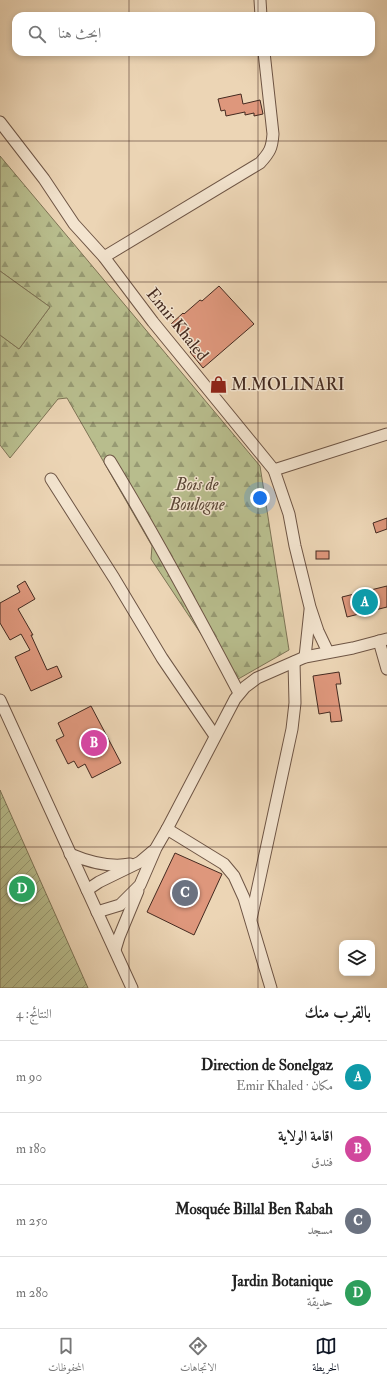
<!DOCTYPE html>
<html lang="ar">
<meta charset="utf-8">
<style>
body{margin:0;font-family:"IM FELL Double Pica",Amiri,serif;background:#f2f2f2;color:#222;direction:rtl}
.controls{position:absolute;right:12px;bottom:12px;display:grid;overflow:hidden;border-radius:8px;box-shadow:0 2px 6px #0003}
.controls button{width:36px;height:36px;display:grid;place-items:center;padding:0;border:0;border-bottom:1px solid #e0e0e0;background:#fff;color:#222;font:20px sans-serif}
.you{position:absolute;left:260px;top:498px;width:14px;height:14px;margin:-10px;border:3px solid #fff;border-radius:50%;background:#1a73e8;box-shadow:0 0 0 6px #1a73e833}
.badge{display:grid;place-items:center;width:26px;height:26px;border-radius:50%;background:#111827;color:#fff;font-size:13px;font-weight:700}
.pin{position:absolute;translate:-50% -50%;border:2px solid #fff;box-shadow:0 1px 4px #0006}
.list{margin:0;padding:0;list-style:none}
h2{display:flex;justify-content:space-between;align-items:center;height:52px;margin:0;padding:0 16px;font-size:17px}
h2 small{font-size:13px;font-weight:400;color:#767676}
.list li{display:grid;grid-template-columns:26px 1fr auto;gap:12px;align-items:center;box-sizing:border-box;height:72px;padding:0 16px;border-top:1px solid #e0e0e0}
.list b{display:block;font-size:15px;white-space:nowrap}
.list p{margin:0;font-size:13px;white-space:nowrap;color:#767676}
.list em{font-size:13px;font-style:normal;color:#767676}
.icon{flex:none;width:22px;height:22px;fill:none;stroke:currentColor;stroke-width:2;stroke-linecap:round;stroke-linejoin:round}
.map{position:relative;flex:none;width:387px;height:988px;overflow:hidden;direction:ltr}
.search{position:absolute;background:#fff;box-shadow:0 2px 6px #0003;left:12px;right:12px;top:12px;height:44px;display:flex;align-items:center;gap:10px;box-sizing:border-box;padding:0 14px;border-radius:12px;color:#767676;font-size:15px}
.sheet{height:340px;background:#fff}
nav{display:flex;justify-content:space-around;align-items:center;box-sizing:border-box;height:56px;border-top:1px solid #e0e0e0;background:#fff;font-size:11px;color:#767676}
nav a{display:grid;justify-items:center;gap:2px}
nav .on{color:#111827}
.map>svg:first-child{display:block}
.forest{fill:url(#forest-firs);stroke:#7e7456}
.garden{fill:url(#garden-furrows);stroke:#7e7456}
.pitch{fill:#b8bd8d;stroke:#7e7456}
.building{fill:#de977c;stroke:#442a20}
.lines{fill:none;stroke-linecap:round;stroke-linejoin:round}
.minor-casing{stroke:#6e5545;stroke-width:13}
.minor{stroke:#f3e4cf;stroke-width:11}
.grid{fill:none;stroke:#442a20;stroke-width:1;stroke-opacity:0.55}
.labels{text-anchor:middle;stroke-width:3;stroke-linejoin:round;paint-order:stroke}
.street-label{font-size:17px;fill:#442a20;stroke:#f3e4cf}
.poi-label{font-size:17px;fill:#442a20;stroke:#f3e4cf;text-anchor:start}
.park-label{font-size:17px;font-style:italic;fill:#5b4736;stroke:#f3e4cf}
</style>
<div class="map">
<svg width="387" height="988" viewBox="0 0 387 988">
<defs>
<pattern id="forest-firs" width="22" height="20" patternUnits="userSpaceOnUse"><rect width="22" height="20" fill="#b8bd8d"/><path d="M5 1l3.5 6h-7zM16 11l3.5 6h-7z" fill="#979a73"/></pattern>
<pattern id="garden-furrows" width="10" height="10" patternUnits="userSpaceOnUse"><rect width="10" height="10" fill="#b8bd8d"/><path d="M-1 1l2-2M0 10L10 0M9 11l2-2" fill="none" stroke="#979a73"/></pattern>
</defs>
<rect width="100%" height="100%" fill="#ecd5b5"/>
<filter id="stains"><feTurbulence type="fractalNoise" baseFrequency=".005" numOctaves="4"/><feColorMatrix values="0 0 0 0 .2 0 0 0 0 .09 0 0 0 0 .02 0 0 0 .5 -.17"/></filter>
<radialGradient id="worn" r=".72"><stop offset=".6" stop-color="#630" stop-opacity="0"/><stop offset="1" stop-color="#630" stop-opacity=".3"/></radialGradient>
<!-- forest -->
<path class="forest" d="M0 156 260 466 289 650 233 682 151 559 152 546 67 398 58 399 10 458 0 445V335L19 349 50 307 0 271Z"/>
<!-- garden -->
<path class="garden" d="M0 790 88 988H0Z"/>
<!-- pitch -->
<path class="pitch" d="M0 271 50 307 19 349 0 335Z"/>
<!-- building -->
<g class="building">
<path d="M241 94 243 104 260 100 263 114 254 116V113L245 115V112L226 116 225 110 221 111 218 99Z"/>
<path d="M219 286 254 324 203 368 190 352 194 348 171 324 183 313 184 314 200 300 202 301Z"/>
<path d="M387 518V529L376 533 373 523Z"/>
<rect x="316" y="551" width="13" height="8"/>
<path d="M25 581 35 599 18 609 33 635H31L47 670 57 666 62 677 31 691 15 657 30 650 21 634 10 640 0 623V603L20 592 17 586Z"/>
<path d="M387 586V607L347 617 342 597Z"/>
<path d="M339 672 341 684H336L342 721 331 722 330 712 319 714 313 676Z"/>
<path d="M91 706 121 763 92 778 85 764 78 768 74 761 68 764 56 740 64 736 58 723Z"/>
<path d="M175 853 222 874 194 935 147 912Z"/>
</g>
<g class="lines">
<defs>
<g id="minor">
<path d="M260 0 261 16"/>
<path d="M0 122 44 179 74 224 104 257 153 322 274 470 289 514 295 546 310 607 318 631 328 652"/>
<path d="M104 257 260 163C270 152 272 148 273 134L264 52"/>
<path d="M110 461C156 537 198 615 239 693"/>
<path d="M274 470 387 434"/>
<path d="M51 479 114 578 162 658 215 736"/>
<path d="M379 641 387 669"/>
<path d="M305 657 310 610"/>
<path d="M0 700 132 988"/>
<path d="M167 829 224 864 234 876 244 898 271 988"/>
<path d="M70 854C89 862 109 868 130 864"/>
<path d="M87 890 99 882 140 862 153 851"/>
<path d="M97 912 120 905 140 885 156 848 167 829 235 699 245 687 257 678 305 657 353 648 387 639"/>
<path d="M251 919 292 729 295 703 294 662"/>
<path d="M115 950 119 937 138 891"/>
</g>
</defs>
<!-- minor casing -->
<use href="#minor" class="minor-casing"/>
<!-- minor -->
<use href="#minor" class="minor"/>
</g>
<!-- grid -->
<path class="grid" d="M129 0V16M258 0V16M129 52V988M258 52V988M0 141H387M0 282H387M0 423H387M0 565H387M0 706H387M0 847H387"/>
<!-- icons -->
<defs>
<symbol id="shop-bare" viewBox="-9 -9 18 18"><path d="M-5-2.5h2.3a2.7 3.5 0 0 1 5.4 0H5L5.5 6h-11ZM-1.5-2.5h3a1.5 2.3 0 0 0-3 0Z" fill="#8f2418" stroke="#f3e4cf" stroke-width="2.5" paint-order="stroke"/></symbol>
</defs>
<g fill-rule="evenodd">
<use href="#shop-bare" x="206" y="372" width="25" height="25"/>
</g>
<g class="labels">
<!-- street labels -->
<g class="street-label">
<text transform="translate(178 324) rotate(51)" y="6">Emir Khaled</text>
</g>
<!-- poi labels -->
<g class="poi-label">
<text x="231" y="390">M.MOLINARI</text>
</g>
<!-- park labels -->
<g class="park-label">
<text x="197" y="490">Bois de<tspan x="197" dy="20">Boulogne</tspan></text>
</g>
</g>
<rect width="100%" height="100%" filter="url(#stains)"/>
<rect width="100%" height="100%" fill="url(#worn)"/>
</svg>
<div class="controls">
<button><svg class="icon" aria-label="layers" viewBox="0 0 24 24"><path d="M12 4l9 5-9 5-9-5zM3 14l9 5 9-5"/></svg></button>
</div>
<div class="you"></div>
<div class="pin badge" style="left:365px;top:602px;background:#0f9aa8">A</div>
<div class="pin badge" style="left:94px;top:743px;background:#d1479c">B</div>
<div class="pin badge" style="left:185px;top:893px;background:#6b7280">C</div>
<div class="pin badge" style="left:22px;top:889px;background:#2e9e5b">D</div>
<div class="search"><svg class="icon" aria-label="search" viewBox="0 0 24 24"><circle cx="10" cy="10" r="6"/><path d="M15 15l6 6"/></svg>ابحث هنا</div>
</div>
<section class="sheet">
<h2>بالقرب منك<small>النتائج: 4</small></h2>
<ul class="list">
<li><span class="badge" style="background:#0f9aa8">A</span><div><b>Direction de Sonelgaz</b><p>مكان · Emir Khaled</p></div><em>90 m</em></li>
<li><span class="badge" style="background:#d1479c">B</span><div><b>اقامة الولاية</b><p>فندق</p></div><em>180 m</em></li>
<li><span class="badge" style="background:#6b7280">C</span><div><b>Mosquée Billal Ben Rabah</b><p>مسجد</p></div><em>250 m</em></li>
<li><span class="badge" style="background:#2e9e5b">D</span><div><b>Jardin Botanique</b><p>حديقة</p></div><em>280 m</em></li>
</ul>
</section>
<nav>
<a class="on"><svg class="icon" aria-label="map" viewBox="0 0 24 24"><path d="M3 6l6-2 6 2 6-2v14l-6 2-6-2-6 2zM9 4v14M15 6v14"/></svg>الخريطة</a>
<a><svg class="icon" aria-label="directions" viewBox="0 0 24 24"><path d="M12 3l9 9-9 9-9-9zM9 14v-3h6M13 9l2 2-2 2"/></svg>الاتجاهات</a>
<a><svg class="icon" aria-label="saved" viewBox="0 0 24 24"><path d="M7 4h10v16l-5-4-5 4z"/></svg>المحفوظات</a>
</nav>
